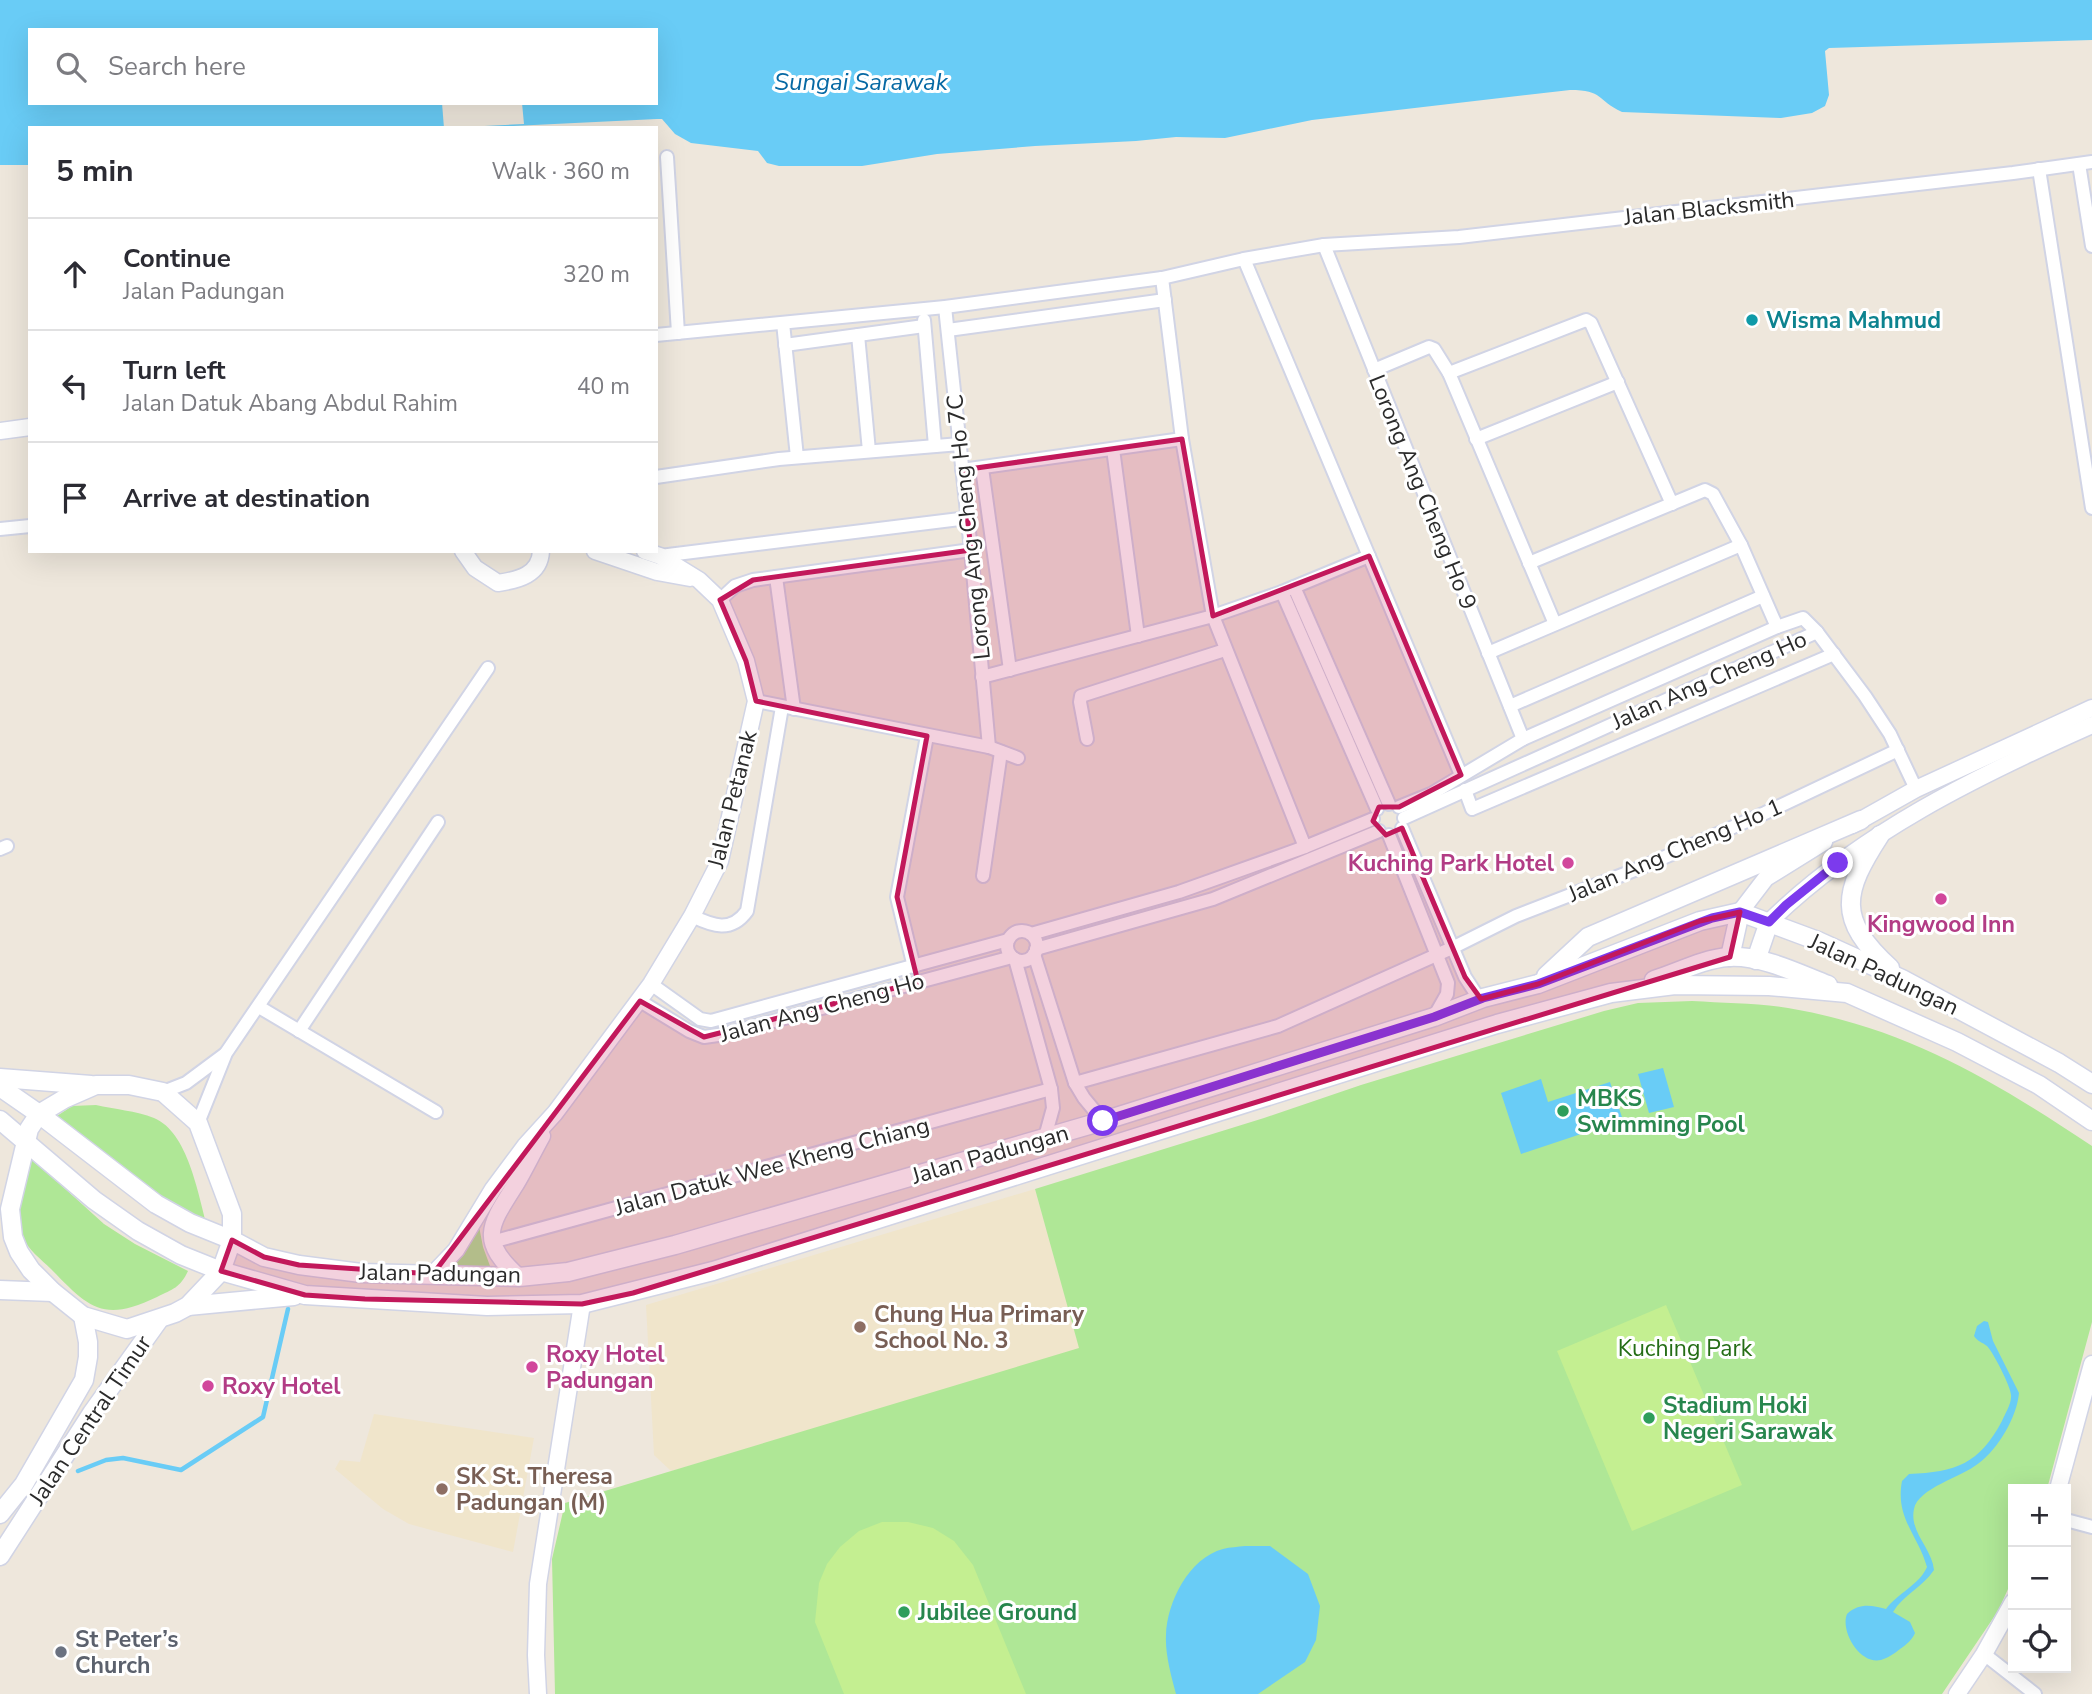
<!DOCTYPE html>
<meta charset="utf-8">
<style>
body{margin:0;font-family:"Nunito Sans",sans-serif;background:#f2f2f3;color:#2b2b33}
.controls{position:absolute;right:21px;bottom:21px;display:grid;overflow:hidden;border-radius:0px;box-shadow:0 7px 28px #0002}
.controls button{width:63px;height:63px;display:grid;place-items:center;padding:0;border:0;border-bottom:2px solid #e1e1e2;background:#fff;color:#2b2b33;font:35px sans-serif}
.stop{position:absolute;width:21px;height:21px;margin:-16px;border:5px solid #7c3aed;border-radius:50%;background:#fff}
.stop.end{background:#7c3aed;border-color:#fff;box-shadow:0 2px 7px #0008}
.list{margin:0;padding:0;list-style:none}
h2{display:flex;justify-content:space-between;align-items:center;height:91px;margin:0;padding:0 28px;font-size:30px}
h2 small{font-size:23px;font-weight:400;color:#7c7c81}
.list li{display:grid;grid-template-columns:46px 1fr auto;gap:21px;align-items:center;box-sizing:border-box;height:112px;padding:0 28px;border-top:2px solid #e1e1e2}
.list b{display:block;font-size:26px;white-space:nowrap}
.list p{margin:0;font-size:23px;white-space:nowrap;color:#7c7c81}
.list em{font-size:23px;font-style:normal;color:#7c7c81}
.icon{flex:none;width:38px;height:38px;fill:none;stroke:currentColor;stroke-width:2;stroke-linecap:round;stroke-linejoin:round}
.map{position:relative;flex:none;width:2092px;height:1694px;overflow:hidden}
.search{position:absolute;background:#fff;box-shadow:0 7px 28px #0002;left:28px;top:28px;width:630px;height:77px;display:flex;align-items:center;gap:18px;box-sizing:border-box;padding:0 24px;border-radius:0px;color:#7c7c81;font-size:26px}
.panel{position:absolute;background:#fff;box-shadow:0 7px 28px #0002;left:28px;top:126px;width:630px;height:427px;border-radius:0px}
.map>svg:first-child{display:block}
.education{fill:#f0e5cb}
.green{fill:#afe796}
.pitch{fill:#c4ef91}
.water{fill:#69ccf6;fill-rule:evenodd}
.pier{fill:#eee7dc}
.lines{fill:none;stroke-linecap:round;stroke-linejoin:round}
.stream{stroke:#69ccf6;stroke-width:4.5}
.minor-casing{stroke:#d1d4e5;stroke-width:16}
.tertiary-casing{stroke:#d1d4e5;stroke-width:19}
.secondary-casing{stroke:#d1d4e5;stroke-width:21}
.minor{stroke:#fff;stroke-width:12}
.tertiary{stroke:#fff;stroke-width:16}
.secondary{stroke:#fff;stroke-width:18}
.route{stroke:#7c3aed;stroke-width:9}
.marked{fill:#c2185b;fill-opacity:0.2;stroke:#c2185b;stroke-width:5;stroke-linejoin:round}
.culture-dot{fill:#0f9aa8;stroke:#fff;stroke-width:2.5}
.hotel-dot{fill:#d1479c;stroke:#fff;stroke-width:2.5}
.leisure-dot{fill:#2e9e5b;stroke:#fff;stroke-width:2.5}
.education-dot{fill:#8d6e63;stroke:#fff;stroke-width:2.5}
.worship-dot{fill:#6b7280;stroke:#fff;stroke-width:2.5}
.labels{text-anchor:middle;stroke-width:6;stroke-linejoin:round;paint-order:stroke}
.street-label{font-size:23px;fill:#2b2b2b;stroke:#fff}
.culture-label{font-size:23px;font-weight:bold;fill:#0d838f;stroke:#fff;text-anchor:start}
.hotel-label{font-size:23px;font-weight:bold;fill:#b23c85;stroke:#fff;text-anchor:start}
.leisure-label{font-size:23px;font-weight:bold;fill:#27864d;stroke:#fff;text-anchor:start}
.education-label{font-size:23px;font-weight:bold;fill:#785e54;stroke:#fff;text-anchor:start}
.park-label{font-size:23px;fill:#256d16;stroke:#fff}
.worship-label{font-size:23px;font-weight:bold;fill:#5b616d;stroke:#fff;text-anchor:start}
.water-label{font-size:24px;font-style:italic;fill:#0669a4;stroke:#fff}
</style>
<div class="map">
<svg width="2092" height="1694" viewBox="0 0 2092 1694">
<rect width="100%" height="100%" fill="#eee7dc"/>
<!-- education -->
<g class="education">
<path d="M1035 1189 1080 1350 671 1471 654 1455 646 1305Z"/>
<path d="M374 1414 534 1438 513 1552 409 1524 383 1509 335 1469 340 1460 360 1462Z"/>
</g>
<!-- green -->
<g class="green">
<path d="M1692 1001C1724 1003 1757 1003 1788 1008 1907 1028 1994 1081 2092 1146V1322L2047 1489H2013V1578L1998 1611 1942 1694H555L552 1559 565 1503 1079 1348 1035 1189 1264 1118 1361 1085 1604 1011 1638 1003Z"/>
<path d="M96 1105C114 1109 136 1111 154 1118 188 1132 198 1194 207 1226L180 1213 96 1155 57 1116 72 1106Z"/>
<path d="M30 1157 104 1224 135 1244 188 1271C180 1288 173 1289 157 1297 103 1323 89 1308 51 1269 42 1260 27 1249 23 1237 14 1214 26 1180 30 1157Z"/>
<path d="M478 1221 483 1247 490 1266H449Z"/>
</g>
<!-- pitch -->
<g class="pitch">
<path d="M1666 1305 1742 1485 1632 1531 1557 1351Z"/>
<path d="M882 1522H908L933 1528 954 1541 973 1565 1026 1694H844L815 1622 819 1583 827 1564 840 1547 859 1531Z"/>
</g>
<!-- water -->
<g class="water">
<path d="M0 0H2092V40L1829 48 1825 51 1829 95 1825 106 1812 113 1781 118 1622 112C1596 100 1604 90 1570 90L1312 120 1225 138 1176 137 1136 141 1035 146 937 154 862 166H779L767 163 758 151 691 143 675 134 662 119H657L469 128H30V165H0ZM30 30H656V103H30Z"/>
<path d="M1663 1068 1674 1107 1649 1113 1638 1074Z"/>
<path d="M1541 1079 1548 1102 1610 1082 1623 1120 1521 1154 1501 1093Z"/>
<path d="M1984 1321 1988 1322 1993 1341 2019 1393C2017 1417 1998 1449 1979 1463 1962 1477 1918 1488 1914 1509 1909 1532 1932 1548 1934 1570 1923 1587 1903 1595 1893 1612L1910 1622 1915 1633C1912 1640 1907 1644 1900 1649 1895 1653 1888 1658 1881 1660 1860 1665 1840 1631 1847 1614 1859 1603 1871 1605 1886 1609 1897 1594 1920 1584 1927 1567 1918 1535 1895 1518 1902 1481L1909 1474C1956 1472 1979 1464 2002 1421 2005 1414 2012 1403 2011 1395 2011 1387 1993 1352 1987 1346 1982 1342 1978 1342 1974 1336L1977 1326Z"/>
<path d="M1245 1546H1270L1308 1574 1320 1606 1316 1640 1305 1662 1258 1694H1176C1171 1675 1165 1654 1166 1635 1167 1602 1189 1558 1223 1549 1230 1547 1238 1547 1245 1546Z"/>
</g>
<!-- pier -->
<path class="pier" d="M442 103H522L524 124 444 128Z"/>
<g class="lines">
<!-- stream -->
<path class="stream" d="M78 1471 106 1460 123 1458 181 1470 263 1417 288 1309"/>
<defs>
<g id="minor">
<path d="M667 157 678 333"/>
<path d="M2079 164 2092 246"/>
<path d="M2039 169 2092 508"/>
<path d="M1324 245 1523 739"/>
<path d="M1244 259 1461 775"/>
<path d="M1162 278 1182 439 1213 616 1305 847"/>
<path d="M945 307 971 550 989 747"/>
<path d="M924 320 935 446"/>
<path d="M783 323 797 457"/>
<path d="M948 330 1165 300"/>
<path d="M656 335 945 307 1162 278 1244 259 1324 245 1459 237 2013 173 2092 162"/>
<path d="M858 335 869 451"/>
<path d="M785 345 924 326"/>
<path d="M1374 370 1429 347 1434 349 1449 373 1555 624"/>
<path d="M1449 373 1586 320 1591 323 1672 504"/>
<path d="M1476 439 1618 382"/>
<path d="M1113 449 1138 636"/>
<path d="M982 468 1010 670"/>
<path d="M962 470 1182 439"/>
<path d="M656 477 779 459 960 444"/>
<path d="M0 529 30 526"/>
<path d="M660 556 968 518"/>
<path d="M1529 563 1705 490 1713 494 1741 545 1777 627"/>
<path d="M776 577 794 709"/>
<path d="M1294 587 1389 804"/>
<path d="M1282 592 1377 809"/>
<path d="M720 600 735 586 753 580 971 550"/>
<path d="M1488 653 1741 545"/>
<path d="M982 677 1213 616 1282 592 1369 556"/>
<path d="M756 701 989 747 1018 758"/>
<path d="M1510 706 1763 596"/>
<path d="M1087 739 1080 702 1081 696 1225 650"/>
<path d="M1465 790 1472 809 1834 654"/>
<path d="M1399 807 1431 794 1523 739 1777 627 1803 618 1817 632 1865 696 1890 734 1916 789"/>
<path d="M1404 818 1817 632"/>
<path d="M1402 828 1465 977 1476 994 1483 998"/>
<path d="M1389 835 1448 983 1447 994 1434 1017"/>
<path d="M0 849 7 846"/>
<path d="M983 876 1001 752"/>
<path d="M692 916C713 926 731 933 747 911L782 707"/>
<circle cx="1022" cy="946" r="15"/>
<path d="M1031 934 1179 892 1305 847 1373 819"/>
<path d="M1036 949 1213 899 1379 831"/>
<path d="M1034 954 1075 1083 1084 1098 1103 1121"/>
<path d="M1015 959 1051 1089 1053 1108 1045 1137"/>
<path d="M914 967 897 897 927 736"/>
<path d="M651 984 700 1019 711 1021 1008 940"/>
<path d="M640 1001 689 1031 704 1037 725 1034 1012 957"/>
<path d="M259 1007 436 1112"/>
<path d="M299 1031 438 822"/>
<path d="M1075 1083 1278 1026 1452 948 1516 916 1640 868 1765 813 1898 750"/>
<path d="M163 1092 186 1083 225 1054"/>
<path d="M198 1123 226 1053 488 668"/>
<path d="M492 1242 1051 1089"/>
<path d="M2066 1520 2092 1527"/>
<path d="M1984 1654 2035 1694"/>
</g>
<g id="tertiary">
<path d="M0 431 30 427"/>
<path d="M463 551 475 568 498 583C518 580 540 575 541 551"/>
<path d="M595 551 657 572 690 578"/>
<path d="M1852 825 1916 789 2092 708"/>
<path d="M1740 912 1766 878 1824 842"/>
<path d="M1769 922C1860 833 1977 776 2092 725"/>
<path d="M433 1274 456 1250 493 1189 525 1146 555 1113 651 984 692 916 720 861 756 701 746 661 720 600 699 580 660 556 645 551"/>
<path d="M519 1277C477 1240 490 1225 516 1184 525 1169 533 1152 542 1136"/>
<path d="M2058 1489 2092 1364"/>
<path d="M538 1694 536 1655 538 1584 582 1304"/>
<path d="M1957 1694 1984 1654 2013 1602"/>
</g>
<g id="secondary">
<path d="M1880 835C1843 892 1836 919 1890 968"/>
<path d="M1730 957 1740 912"/>
<path d="M1756 960 1769 922"/>
<path d="M1546 976 1588 937 1861 820"/>
<path d="M1654 980C1677 973 1703 959 1728 957 1762 955 1797 973 1828 985"/>
<path d="M0 1078 91 1085"/>
<path d="M96 1085H129L163 1092 198 1123 232 1214V1240L221 1271 188 1306 175 1313 127 1329 83 1316 53 1292 31 1270 19 1252 13 1237 10 1209 29 1129 39 1114 64 1099Z"/>
<path d="M0 1087 39 1114 156 1204 190 1223 232 1240 264 1257 299 1265 361 1273 519 1277 568 1272 675 1245 1103 1121 1434 1017 1483 998 1538 984 1700 921 1740 912 1818 941 1902 979 2059 1063 2092 1084"/>
<path d="M0 1120 94 1200 138 1231 181 1255 221 1271 305 1295 487 1306 582 1304 713 1271 1497 1024 1611 993 1675 985 1769 986 1847 993 1957 1042 2039 1085 2092 1121"/>
<path d="M0 1290 53 1292"/>
<path d="M188 1306 294 1296"/>
<path d="M0 1514 24 1484 84 1380 88 1357V1342L83 1316"/>
<path d="M0 1556 92 1413 158 1321"/>
</g>
</defs>
<!-- minor casing -->
<use href="#minor" class="minor-casing"/>
<!-- tertiary casing -->
<use href="#tertiary" class="tertiary-casing"/>
<!-- secondary casing -->
<use href="#secondary" class="secondary-casing"/>
<!-- minor -->
<use href="#minor" class="minor"/>
<!-- tertiary -->
<use href="#tertiary" class="tertiary"/>
<!-- secondary -->
<use href="#secondary" class="secondary"/>
</g>
<g class="lines">
<!-- route -->
<path class="route" d="M1103 1121 1434 1017 1483 998 1538 984 1712 918 1740 912 1769 922 1786 905 1838 863"/>
</g>
<!-- marked area -->
<path class="marked" d="M1182 439 1213 616 1369 556 1461 775 1399 807H1379L1373 821 1386 835 1402 828 1465 977 1481 999 1538 984 1700 921 1740 912 1730 957 633 1293 582 1304 365 1299 305 1295 221 1271 232 1240 264 1257 299 1265 433 1274 640 1001 704 1037 918 982 897 897 927 736 756 701 746 661 720 600 753 580 971 550 962 470Z"/>
<!-- markers -->
<circle class="culture-dot" cx="1752" cy="320" r="7"/>
<g class="hotel-dot">
<circle cx="1568" cy="863" r="7"/>
<circle cx="1941" cy="899" r="7"/>
<circle cx="532" cy="1367" r="7"/>
<circle cx="208" cy="1386" r="7"/>
</g>
<g class="leisure-dot">
<circle cx="1563" cy="1111" r="7"/>
<circle cx="1649" cy="1418" r="7"/>
<circle cx="904" cy="1612" r="7"/>
</g>
<g class="education-dot">
<circle cx="860" cy="1327" r="7"/>
<circle cx="442" cy="1489" r="7"/>
</g>
<circle class="worship-dot" cx="61" cy="1652" r="7"/>
<g class="labels">
<!-- street labels -->
<g class="street-label">
<text transform="translate(1709 208) rotate(-6)" y="8">Jalan Blacksmith</text>
<text transform="translate(1423 492) rotate(68)" y="8">Lorong Ang Cheng Ho 9</text>
<text transform="translate(968 527) rotate(-96)" y="8">Lorong Ang Cheng Ho 7C</text>
<text transform="translate(1709 680) rotate(-24)" y="8">Jalan Ang Cheng Ho</text>
<text transform="translate(732 799) rotate(-76)" y="8">Jalan Petanak</text>
<text transform="translate(1675 850) rotate(-23)" y="8">Jalan Ang Cheng Ho 1</text>
<text transform="translate(1884 974) rotate(25)" y="8">Jalan Padungan</text>
<text transform="translate(822 1007) rotate(-15)" y="8">Jalan Ang Cheng Ho</text>
<text transform="translate(990 1154) rotate(-16)" y="8">Jalan Padungan</text>
<text transform="translate(772 1166) rotate(-15)" y="8">Jalan Datuk Wee Kheng Chiang</text>
<text transform="translate(440 1273) rotate(1)" y="8">Jalan Padungan</text>
<text transform="translate(90 1420) rotate(-56)" y="8">Jalan Central Timur</text>
</g>
<!-- culture labels -->
<g class="culture-label">
<text x="1766" y="328">Wisma Mahmud</text>
</g>
<!-- hotel labels -->
<g class="hotel-label">
<text x="1554" y="871" text-anchor="end">Kuching Park Hotel</text>
<text x="1941" y="932" text-anchor="middle">Kingwood Inn</text>
<text x="546" y="1362">Roxy Hotel<tspan x="546" dy="26">Padungan</tspan></text>
<text x="222" y="1394">Roxy Hotel</text>
</g>
<!-- leisure labels -->
<g class="leisure-label">
<text x="1577" y="1106">MBKS<tspan x="1577" dy="26">Swimming Pool</tspan></text>
<text x="1663" y="1413">Stadium Hoki<tspan x="1663" dy="26">Negeri Sarawak</tspan></text>
<text x="918" y="1620">Jubilee Ground</text>
</g>
<!-- education labels -->
<g class="education-label">
<text x="874" y="1322">Chung Hua Primary<tspan x="874" dy="26">School No. 3</tspan></text>
<text x="456" y="1484">SK St. Theresa<tspan x="456" dy="26">Padungan (M)</tspan></text>
</g>
<!-- park labels -->
<g class="park-label">
<text x="1685" y="1356">Kuching Park</text>
</g>
<!-- worship labels -->
<g class="worship-label">
<text x="75" y="1647">St Peter’s<tspan x="75" dy="26">Church</tspan></text>
</g>
<!-- water labels -->
<g class="water-label">
<text x="861" y="90">Sungai Sarawak</text>
</g>
</g>
</svg>
<div class="controls">
<button>+</button>
<button>−</button>
<button><svg class="icon" aria-label="locate" viewBox="0 0 24 24"><circle cx="12" cy="12" r="6"/><path d="M12 2v4M12 18v4M2 12h4M18 12h4"/></svg></button>
</div>
<div class="stop" style="left:1103px;top:1121px"></div>
<div class="stop end" style="left:1838px;top:863px"></div>
<div class="search"><svg class="icon" aria-label="search" viewBox="0 0 24 24"><circle cx="10" cy="10" r="6"/><path d="M15 15l6 6"/></svg>Search here</div>
<section class="panel">
<h2>5 min<small>Walk · 360 m</small></h2>
<ul class="list">
<li><svg class="icon" aria-label="ahead" viewBox="0 0 24 24"><path d="M12 20V5M6 11l6-6 6 6"/></svg><div><b>Continue</b><p>Jalan Padungan</p></div><em>320 m</em></li>
<li><svg class="icon" aria-label="left" viewBox="0 0 24 24"><path d="M17 20v-9H6M10 6l-5 5 5 5"/></svg><div><b>Turn left</b><p>Jalan Datuk Abang Abdul Rahim</p></div><em>40 m</em></li>
<li><svg class="icon" aria-label="arrive" viewBox="0 0 24 24"><path d="M6 21V4h12l-3 4 3 4H6"/></svg><div><b>Arrive at destination</b></div></li>
</ul>
</section>
</div>
